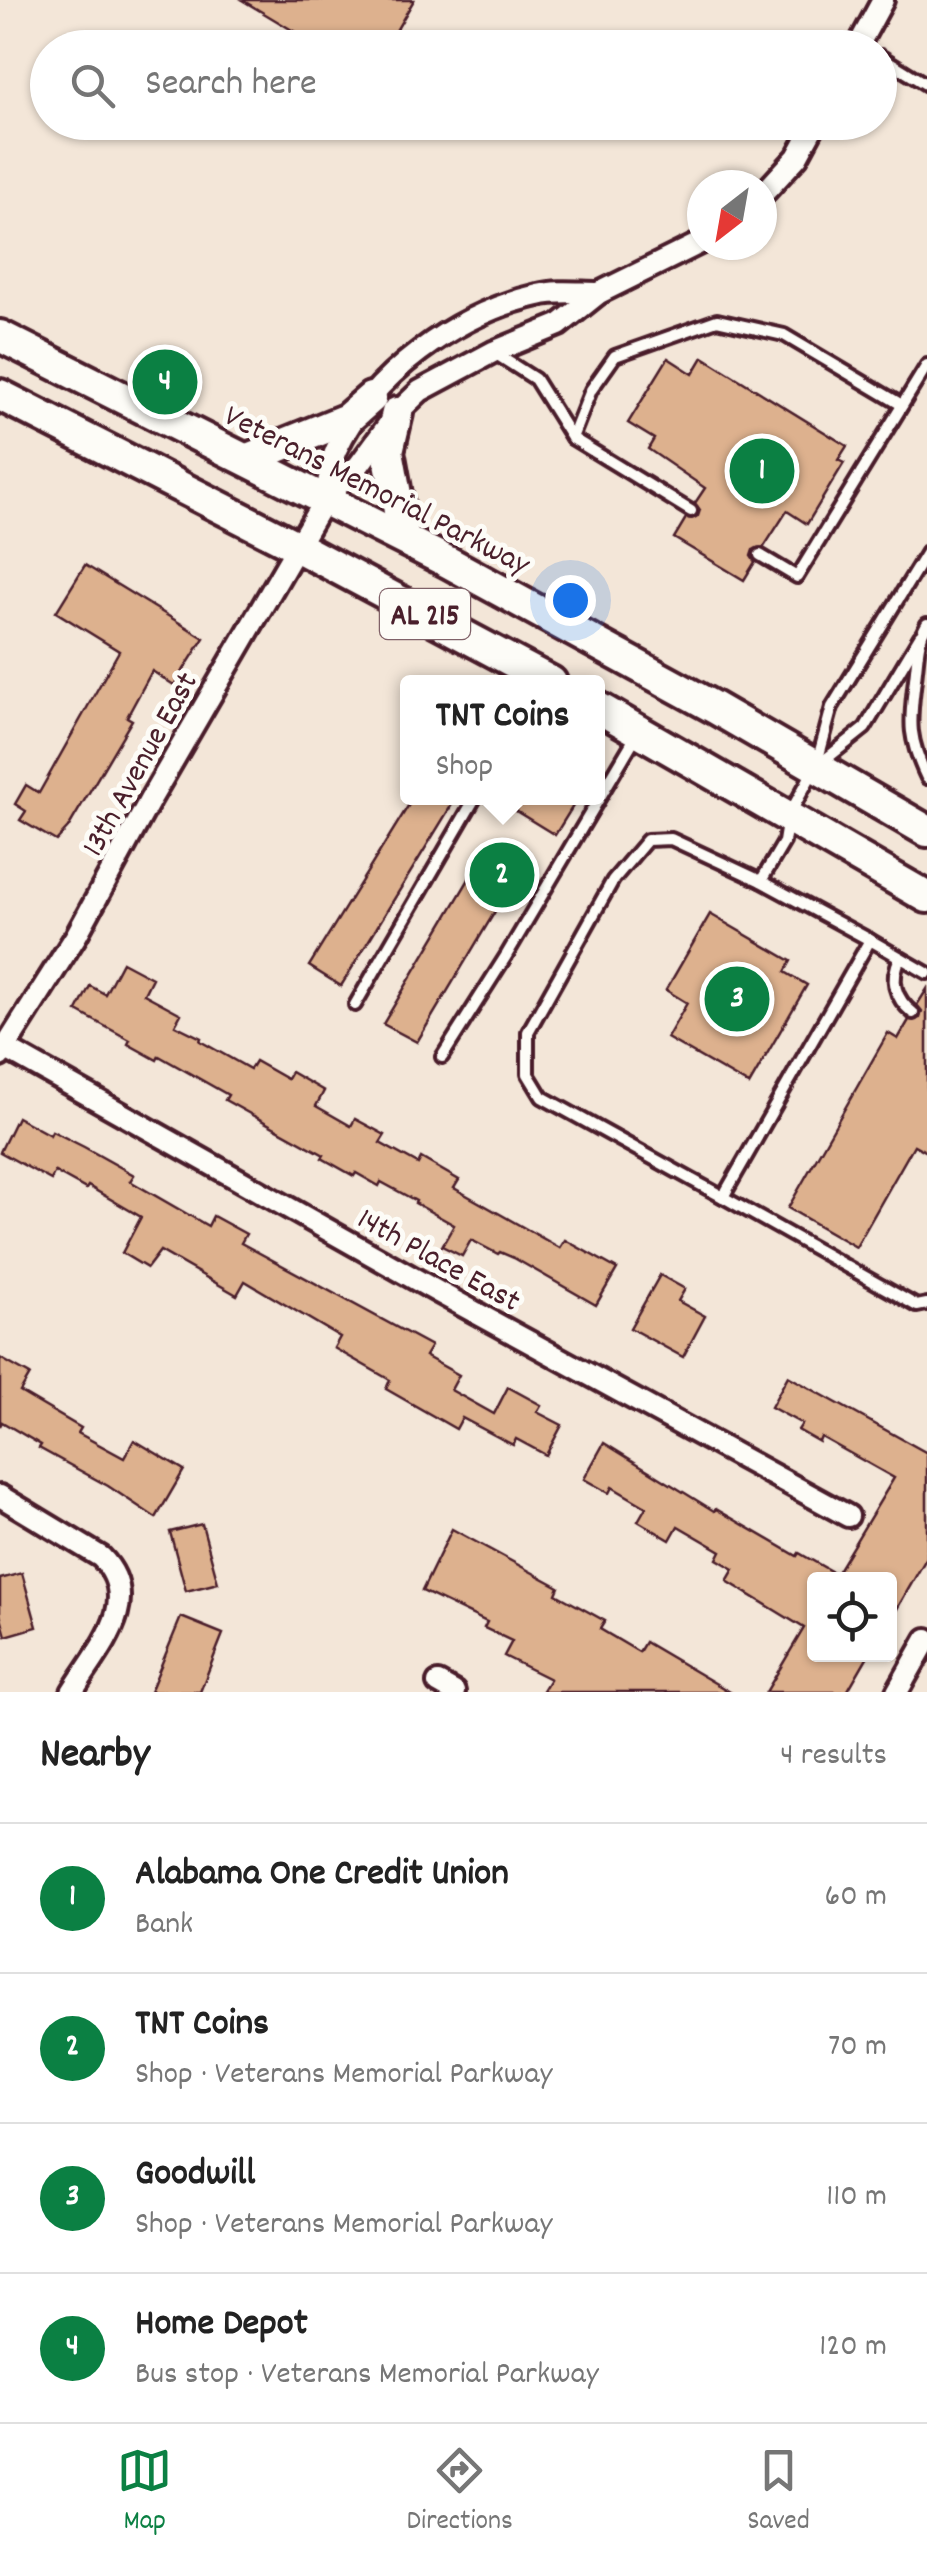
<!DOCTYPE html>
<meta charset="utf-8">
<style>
body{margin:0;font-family:Dekko,sans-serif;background:#f2f2f2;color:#222}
.controls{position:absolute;right:30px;bottom:30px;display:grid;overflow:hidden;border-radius:10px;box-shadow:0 2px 8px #0004}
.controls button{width:90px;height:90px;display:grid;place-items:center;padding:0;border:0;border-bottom:2px solid #e0e0e0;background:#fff;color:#222;font:50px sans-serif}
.compass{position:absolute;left:687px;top:170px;width:90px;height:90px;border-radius:50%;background:#fff;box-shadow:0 2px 8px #0004;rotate:211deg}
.you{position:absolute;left:570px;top:600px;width:35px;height:35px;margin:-25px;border:8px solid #fff;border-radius:50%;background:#1a73e8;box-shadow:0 0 0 15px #1a73e833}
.badge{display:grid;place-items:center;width:65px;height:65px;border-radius:50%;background:#0b8043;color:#fff;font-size:32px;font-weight:700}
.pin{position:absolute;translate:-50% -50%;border:5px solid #fff;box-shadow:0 2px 10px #0006}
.popup{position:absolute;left:400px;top:675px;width:205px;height:130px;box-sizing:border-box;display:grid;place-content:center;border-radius:10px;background:#fff;filter:drop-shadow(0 2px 8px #0005);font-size:32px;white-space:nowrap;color:#767676}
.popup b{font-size:38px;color:#222}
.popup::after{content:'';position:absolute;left:50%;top:100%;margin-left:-20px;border:20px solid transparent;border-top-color:#fff}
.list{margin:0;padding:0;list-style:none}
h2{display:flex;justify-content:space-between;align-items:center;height:130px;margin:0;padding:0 40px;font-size:42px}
h2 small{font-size:32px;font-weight:400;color:#767676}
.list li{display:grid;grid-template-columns:65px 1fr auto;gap:30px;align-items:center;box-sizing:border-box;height:150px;padding:0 40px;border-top:2px solid #e0e0e0}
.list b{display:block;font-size:38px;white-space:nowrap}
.list p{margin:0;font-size:32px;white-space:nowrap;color:#767676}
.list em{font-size:32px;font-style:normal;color:#767676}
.icon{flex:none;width:55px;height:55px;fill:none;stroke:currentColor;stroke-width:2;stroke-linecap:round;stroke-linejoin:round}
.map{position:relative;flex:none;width:927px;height:1692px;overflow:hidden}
.search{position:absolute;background:#fff;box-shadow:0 2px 8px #0004;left:30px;right:30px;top:30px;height:110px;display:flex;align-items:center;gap:25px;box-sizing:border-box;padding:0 35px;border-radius:55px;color:#767676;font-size:38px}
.sheet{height:730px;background:#fff}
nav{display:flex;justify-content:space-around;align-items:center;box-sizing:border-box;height:140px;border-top:2px solid #e0e0e0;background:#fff;font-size:28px;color:#767676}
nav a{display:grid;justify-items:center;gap:5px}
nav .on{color:#0b8043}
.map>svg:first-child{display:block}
.building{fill:#ddb18e;stroke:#4a1f2b;stroke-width:2.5}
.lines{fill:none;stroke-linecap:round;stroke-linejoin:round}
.lane-casing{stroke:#4a1f2b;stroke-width:18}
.street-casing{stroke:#4a1f2b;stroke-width:28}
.primary-casing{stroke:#4a1f2b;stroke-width:38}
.lane{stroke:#fdfcf7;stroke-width:10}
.street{stroke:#fdfcf7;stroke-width:20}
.primary{stroke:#fdfcf7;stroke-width:30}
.labels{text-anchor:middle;stroke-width:10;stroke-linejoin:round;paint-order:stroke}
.shield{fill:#fdfcf7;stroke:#806168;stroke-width:2.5}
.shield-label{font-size:30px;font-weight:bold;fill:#4a1f2b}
.street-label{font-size:32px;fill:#4a1f2b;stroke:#fdfcf7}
</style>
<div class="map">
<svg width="927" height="1692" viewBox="0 0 927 1692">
<rect width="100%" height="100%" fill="#f3e6d8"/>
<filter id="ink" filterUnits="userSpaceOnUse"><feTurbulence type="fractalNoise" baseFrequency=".01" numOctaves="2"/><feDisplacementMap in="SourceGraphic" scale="20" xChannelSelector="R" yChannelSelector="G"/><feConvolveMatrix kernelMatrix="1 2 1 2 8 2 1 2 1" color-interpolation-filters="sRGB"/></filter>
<g filter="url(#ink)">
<!-- building -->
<g class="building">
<path d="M242 0H414L386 48H322Z"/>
<path d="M703 357 847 446 838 460 844 463 807 524 787 511 764 547 753 550 751 556 755 562 744 580 674 538 686 518 698 516 700 510 695 503 705 488 648 449 654 439 628 423 668 358 693 374Z"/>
<path d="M85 565 204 638 174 685 152 671 127 717 132 720 68 828 56 841 20 820 26 811 15 804 26 785 39 793 119 651 56 612Z"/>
<path d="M413 798H456L341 986 309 966Z"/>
<path d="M524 798H578L555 835 516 811Z"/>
<path d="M488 847 521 868 417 1042 383 1024Z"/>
<path d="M710 914 791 961 785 972 807 985 749 1085 667 1038 687 1003 666 990Z"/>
<path d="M122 962 152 978 144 994 181 1014 175 1025 201 1038 200 1041 250 1069 255 1061 287 1079 291 1072 324 1091 316 1106 351 1126 355 1119 385 1135 380 1143 418 1164 421 1158 459 1180 454 1188 560 1248 565 1240 617 1269 596 1305 514 1258 500 1252 498 1254 471 1240 462 1256 442 1246 454 1225 415 1203 416 1201 381 1182 379 1186 356 1173 354 1176 322 1158 324 1155 225 1100 228 1095 159 1056 157 1060 128 1044 130 1040 77 1011 90 986 105 994Z"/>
<path d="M927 989V1152L914 1145 856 1247 788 1208 888 1033 898 1039 909 1020 920 1018 922 1011 917 1005Z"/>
<path d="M17 1117 50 1135 52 1131 84 1147 134 1175 130 1181 208 1226 213 1216 246 1234 241 1243 431 1346 425 1356 459 1375 451 1390 494 1414 508 1387 541 1405 537 1412 562 1425 546 1455 516 1439 513 1445 462 1418 456 1429 386 1389 390 1380 334 1348 340 1337 245 1281 237 1295 160 1251 147 1268 122 1253 141 1217 88 1186 86 1189 55 1172 51 1180 0 1152Z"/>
<path d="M660 1275 685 1289 678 1301 705 1316 683 1357 630 1328Z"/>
<path d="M0 1358 30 1375 20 1392 81 1428 78 1433 124 1458 134 1440 184 1470 156 1518 108 1486 39 1448 41 1445 2 1422 0 1426Z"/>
<path d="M788 1376 927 1453V1557L890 1621V1580H814V1654H869L847 1692H766L804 1628 727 1581 734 1569 717 1559 721 1551 678 1526 670 1540 638 1521 646 1507 612 1487 609 1493 584 1479 604 1443 714 1511 716 1509 797 1556 799 1553 836 1574 894 1478 821 1437 819 1442 798 1430 802 1424 771 1407Z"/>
<path d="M202 1524 218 1583 186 1591 170 1532Z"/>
<path d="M452 1529 559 1587 556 1594 605 1621 600 1629 639 1652 645 1642 730 1692H542L550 1679 504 1656 512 1641 484 1628 487 1622 422 1591Z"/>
<path d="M22 1573 37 1627 6 1636 0 1614V1579Z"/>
<path d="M181 1617 223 1634 200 1692H150Z"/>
</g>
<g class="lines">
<defs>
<g id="lane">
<path d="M880 56 927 85"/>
<path d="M493 352 535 379 572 438 691 511"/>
<path d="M572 438 591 390 615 356 717 320 784 335 902 405"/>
<path d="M760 555 797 577 927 365"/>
<path d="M927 624C918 639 918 653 916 670 911 718 905 731 927 778"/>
<path d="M821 763 865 728 920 636"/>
<path d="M761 881 784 842 788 817 816 766 832 707 927 552"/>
<path d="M900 958C890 979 894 998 913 1013"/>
<path d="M927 973 870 940 723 1197 917 1306 927 1304"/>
<path d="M355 1005 475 798"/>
<path d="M442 1057 506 956 636 736"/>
<path d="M723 1197 542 1097 528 1074V1032L613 880 647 840 671 839 761 881 870 940"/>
</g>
<g id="street">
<path d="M857 48 883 0"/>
<path d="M762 195 797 157 816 122"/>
<path d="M326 496C329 481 330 463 336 450 371 375 457 313 538 295 557 290 579 293 599 293"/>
<path d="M5 1048 438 1292 848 1516"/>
<path d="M0 1056 76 936 150 800 326 497 359 465 397 413 420 391 493 352 559 325 599 293 702 242"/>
<path d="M0 1496 101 1557C145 1602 98 1649 72 1692"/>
<path d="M438 1683 454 1692"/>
<path d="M897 1692 927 1639"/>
</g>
<g id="primary">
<path d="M0 336 448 562 715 708 927 831"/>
<path d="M0 395 298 547 551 682"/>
<path d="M397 413 388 451 404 538"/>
<path d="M248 459 347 419 371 398"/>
<path d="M597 707 927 897"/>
</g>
</defs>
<!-- lane casing -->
<use href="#lane" class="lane-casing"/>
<!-- street casing -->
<use href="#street" class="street-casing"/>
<!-- primary casing -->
<use href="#primary" class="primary-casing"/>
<!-- lane -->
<use href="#lane" class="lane"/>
<!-- street -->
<use href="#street" class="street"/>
<!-- primary -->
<use href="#primary" class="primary"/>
</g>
</g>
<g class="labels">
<!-- shield labels -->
<rect class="shield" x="380" y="589" width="90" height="50" rx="8"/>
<g class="shield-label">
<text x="425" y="624">AL 215</text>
</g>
<!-- street labels -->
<g class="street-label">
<text transform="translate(378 488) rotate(27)" y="11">Veterans Memorial Parkway</text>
<text transform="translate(138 763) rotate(-61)" y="11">13th Avenue East</text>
<text transform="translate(440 1258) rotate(29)" y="11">14th Place East</text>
</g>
</g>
</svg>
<div class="controls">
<button><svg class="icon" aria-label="locate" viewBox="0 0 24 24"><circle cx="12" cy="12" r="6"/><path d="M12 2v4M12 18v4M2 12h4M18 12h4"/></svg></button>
</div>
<svg class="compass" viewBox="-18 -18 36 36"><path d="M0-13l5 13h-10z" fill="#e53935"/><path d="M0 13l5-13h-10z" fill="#767676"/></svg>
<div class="you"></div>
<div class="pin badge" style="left:762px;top:471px">1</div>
<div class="pin badge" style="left:502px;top:875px">2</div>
<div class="popup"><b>TNT Coins</b>Shop</div>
<div class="pin badge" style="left:737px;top:999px">3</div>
<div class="pin badge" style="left:165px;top:382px">4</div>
<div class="search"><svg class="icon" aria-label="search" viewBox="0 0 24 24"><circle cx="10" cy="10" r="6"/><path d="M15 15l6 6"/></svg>Search here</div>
</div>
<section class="sheet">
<h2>Nearby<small>4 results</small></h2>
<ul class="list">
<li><span class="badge">1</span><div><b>Alabama One Credit Union</b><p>Bank</p></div><em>60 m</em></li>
<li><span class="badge">2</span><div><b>TNT Coins</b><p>Shop · Veterans Memorial Parkway</p></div><em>70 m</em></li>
<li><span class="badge">3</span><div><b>Goodwill</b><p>Shop · Veterans Memorial Parkway</p></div><em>110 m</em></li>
<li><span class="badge">4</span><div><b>Home Depot</b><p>Bus stop · Veterans Memorial Parkway</p></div><em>120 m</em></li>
</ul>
</section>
<nav>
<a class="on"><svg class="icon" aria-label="map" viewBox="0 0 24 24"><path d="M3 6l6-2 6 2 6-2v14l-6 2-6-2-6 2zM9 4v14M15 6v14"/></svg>Map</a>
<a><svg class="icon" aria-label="directions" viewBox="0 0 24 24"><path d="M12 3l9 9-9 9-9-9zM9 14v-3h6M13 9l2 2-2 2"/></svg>Directions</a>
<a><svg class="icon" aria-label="saved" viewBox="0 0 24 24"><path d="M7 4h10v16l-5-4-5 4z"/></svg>Saved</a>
</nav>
